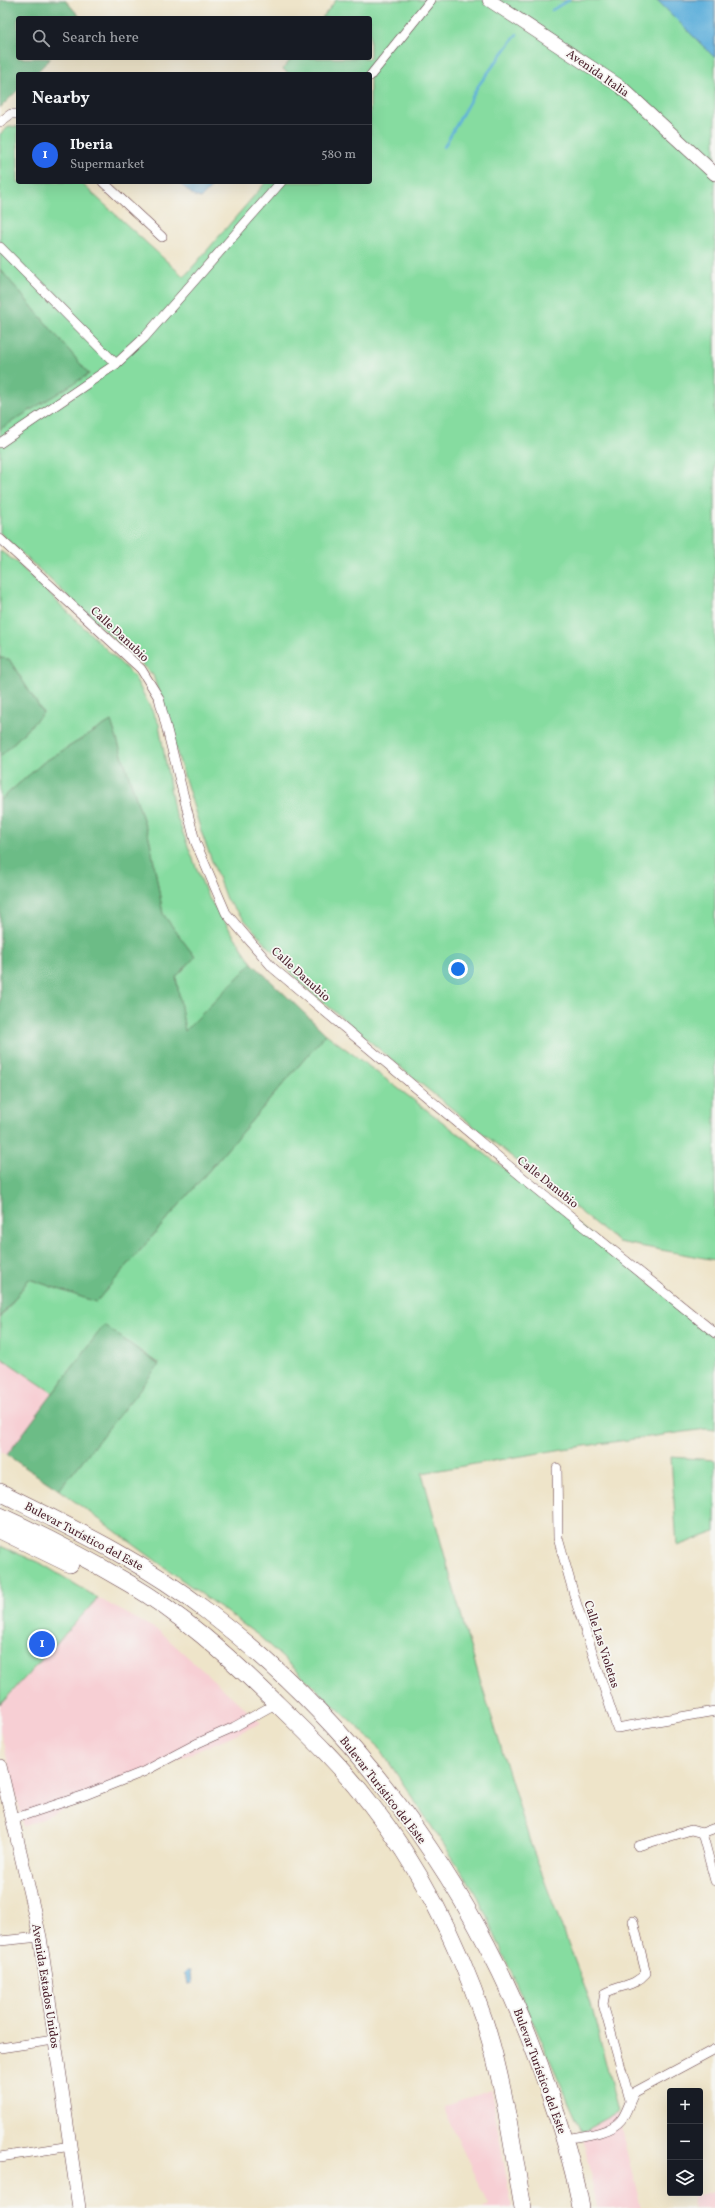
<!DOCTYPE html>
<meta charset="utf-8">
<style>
body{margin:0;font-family:Vollkorn,serif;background:#242831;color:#f1f3f6}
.controls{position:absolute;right:12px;bottom:12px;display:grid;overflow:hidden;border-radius:4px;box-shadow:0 4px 16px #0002}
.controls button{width:36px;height:36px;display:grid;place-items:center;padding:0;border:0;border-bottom:1px solid #363941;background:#171b24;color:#f1f3f6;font:20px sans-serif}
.you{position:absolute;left:458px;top:969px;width:14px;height:14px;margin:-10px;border:3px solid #fff;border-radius:50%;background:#1a73e8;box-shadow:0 0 0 6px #1a73e833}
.badge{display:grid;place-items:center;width:26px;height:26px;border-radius:50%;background:#2563eb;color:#fff;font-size:13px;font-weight:700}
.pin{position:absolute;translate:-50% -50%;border:2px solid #fff;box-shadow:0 1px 4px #0006}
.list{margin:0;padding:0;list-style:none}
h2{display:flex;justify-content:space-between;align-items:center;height:52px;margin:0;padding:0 16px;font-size:17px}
h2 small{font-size:13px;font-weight:400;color:#9ea1a6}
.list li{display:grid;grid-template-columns:26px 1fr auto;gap:12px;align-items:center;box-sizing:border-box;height:60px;padding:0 16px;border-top:1px solid #363941}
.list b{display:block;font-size:15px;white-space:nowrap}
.list p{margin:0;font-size:13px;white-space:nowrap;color:#9ea1a6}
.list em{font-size:13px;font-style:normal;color:#9ea1a6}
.icon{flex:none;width:22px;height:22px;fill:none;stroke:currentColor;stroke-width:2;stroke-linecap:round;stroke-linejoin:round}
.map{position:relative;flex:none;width:715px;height:2208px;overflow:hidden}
.search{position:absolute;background:#171b24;box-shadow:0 4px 16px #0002;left:16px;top:16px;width:356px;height:44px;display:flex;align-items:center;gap:10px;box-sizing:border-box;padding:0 14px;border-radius:4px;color:#9ea1a6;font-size:15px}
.panel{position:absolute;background:#171b24;box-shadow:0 4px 16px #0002;left:16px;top:72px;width:356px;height:112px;border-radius:4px}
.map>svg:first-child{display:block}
.built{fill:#f7cfd4}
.green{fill:#86dca0;stroke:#687e66}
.forest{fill:#6cbc86;stroke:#5b6e58}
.water{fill:#60b0db;stroke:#556883}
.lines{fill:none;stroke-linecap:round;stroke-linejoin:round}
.stream{stroke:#60b0db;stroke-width:2.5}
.street-casing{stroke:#633d43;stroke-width:10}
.secondary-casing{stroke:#633d43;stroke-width:14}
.highway-casing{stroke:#633d43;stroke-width:18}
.street{stroke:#fff;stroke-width:9}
.secondary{stroke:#fff;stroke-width:13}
.highway{stroke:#fff;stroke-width:17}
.labels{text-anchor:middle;stroke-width:3.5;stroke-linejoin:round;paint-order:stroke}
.street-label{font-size:12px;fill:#4a1f2b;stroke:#f6f6f2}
</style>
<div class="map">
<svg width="715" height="2208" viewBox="0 0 715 2208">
<rect width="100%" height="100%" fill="#f6f6f2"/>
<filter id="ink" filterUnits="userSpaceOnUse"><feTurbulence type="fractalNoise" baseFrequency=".025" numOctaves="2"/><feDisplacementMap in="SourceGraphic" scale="8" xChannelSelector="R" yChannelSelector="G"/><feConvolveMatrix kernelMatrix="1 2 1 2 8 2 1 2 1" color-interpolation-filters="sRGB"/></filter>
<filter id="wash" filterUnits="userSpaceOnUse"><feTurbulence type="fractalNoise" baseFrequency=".012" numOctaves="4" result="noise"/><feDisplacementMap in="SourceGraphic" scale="16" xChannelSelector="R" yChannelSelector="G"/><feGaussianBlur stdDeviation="0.9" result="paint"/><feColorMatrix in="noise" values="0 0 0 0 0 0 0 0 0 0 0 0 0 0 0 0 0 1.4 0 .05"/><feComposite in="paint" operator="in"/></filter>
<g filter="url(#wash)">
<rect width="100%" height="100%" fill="#eee4c9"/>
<!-- built -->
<g class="built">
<path d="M0 1357 53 1393 7 1455 0 1452Z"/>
<path d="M98 1598 159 1631 261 1723 24 1827 0 1731V1705Z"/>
<path d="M491 2090 512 2208H482L488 2205 443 2107Z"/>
<path d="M618 2112 622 2133 641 2208H597L582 2132Z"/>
<path d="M715 2190V2208H694L691 2198Z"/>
</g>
<!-- green -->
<g class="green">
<path d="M336 0H715V1260L618 1242 410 1075 303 985 226 899 202 834 153 675 0 533V429L89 374 0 269V134L10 126 18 127V182H80L184 277 266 182H370V74H289L283 69 292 58H370V18H322Z"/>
<path d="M0 551 15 561 134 676 159 724 174 810 207 895 252 963 185 1032 176 977 195 957 163 914 150 841 111 721 44 762 0 800V757L43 713 9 659 0 658Z"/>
<path d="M326 1034 615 1252 715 1339V1430L706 1429 563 1449 422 1473 467 1637 531 1845 591 2004 618 2112 582 2132 476 1893 378 1746 259 1636 59 1490 159 1364 104 1326 53 1393 0 1357V1319L29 1279 96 1302Z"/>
<path d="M671 1457 715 1460V1532L677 1546Z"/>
<path d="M0 1546 42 1564 98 1598 0 1705Z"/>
</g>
<!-- forest -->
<g class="forest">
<path d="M0 0H65L81 18H18V58H51L35 74H18V90L0 108Z"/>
<path d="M0 269 89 374 0 429Z"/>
<path d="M0 658 9 659 43 713 0 757Z"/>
<path d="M111 721 150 841 163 914 195 957 176 977 185 1031 252 963 326 1034 96 1302 29 1279 0 1318V800L44 762Z"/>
<path d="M104 1325 159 1365 59 1490 7 1455Z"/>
</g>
<!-- water -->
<g class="water">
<path d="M657 0H715V58Z"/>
<path d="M178 182H208L211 188 201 198 194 196Z"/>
<path d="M187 1970H191L192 1984 188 1985 187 1978 184 1973Z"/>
</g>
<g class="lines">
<!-- stream -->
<g class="stream">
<path d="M552 10 569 0"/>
<path d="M444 147 478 86 517 34"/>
</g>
</g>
</g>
<g filter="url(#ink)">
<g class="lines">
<defs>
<g id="street">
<path d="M370 76 431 0"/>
<path d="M0 122 11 114H18"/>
<path d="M103 182 162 237"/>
<path d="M0 247 116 364"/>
<path d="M0 443 116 364 144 338 281 182"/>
<path d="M0 539 141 669 159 698 195 841 226 913 273 968 521 1176 715 1333"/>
<path d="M557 1468 558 1538 576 1602 617 1728 715 1711"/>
<path d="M13 1819 85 1795 143 1772 198 1743 234 1727 277 1703"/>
<path d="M715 1828 702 1833 715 1881"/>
<path d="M638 1846 691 1830 702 1833"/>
<path d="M0 1941 40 1937"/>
<path d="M0 2048 54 2040"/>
<path d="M630 2100 603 2004 605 1993C621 1985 635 1986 646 1973L633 1921"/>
<path d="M564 2139C581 2136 610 2134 621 2120 628 2111 629 2101 635 2092L715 2049"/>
<path d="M0 2157 71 2146"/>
</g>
<g id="secondary">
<path d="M489 0 621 87 715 174"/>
<path d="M0 1766 40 1937 79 2208"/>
</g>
<g id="highway">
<path d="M0 1492C72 1528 144 1562 208 1612 368 1734 491 1910 552 2101 564 2136 575 2171 581 2208"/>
<path d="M0 1516C44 1536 88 1559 130 1584 181 1614 226 1654 269 1696 304 1730 339 1763 369 1802 419 1866 458 1943 484 2020 504 2081 512 2145 523 2208"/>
<path d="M0 1530 70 1564"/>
</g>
</defs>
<!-- street casing -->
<use href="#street" class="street-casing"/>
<!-- secondary casing -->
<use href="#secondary" class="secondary-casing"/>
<!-- highway casing -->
<use href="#highway" class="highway-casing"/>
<!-- street -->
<use href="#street" class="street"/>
<!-- secondary -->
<use href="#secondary" class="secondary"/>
<!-- highway -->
<use href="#highway" class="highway"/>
</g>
</g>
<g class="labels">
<!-- street labels -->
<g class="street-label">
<text transform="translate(598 73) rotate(35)" y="4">Avenida Italia</text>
<text transform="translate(120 634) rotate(43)" y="4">Calle Danubio</text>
<text transform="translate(301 974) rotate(42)" y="4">Calle Danubio</text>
<text transform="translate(548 1182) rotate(39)" y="4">Calle Danubio</text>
<text transform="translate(84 1536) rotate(28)" y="4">Bulevar Turístico del Este</text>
<text transform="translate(602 1644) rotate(72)" y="4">Calle Las Violetas</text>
<text transform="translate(383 1790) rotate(52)" y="4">Bulevar Turístico del Este</text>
<text transform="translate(46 1986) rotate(81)" y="4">Avenida Estados Unidos</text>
<text transform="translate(540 2071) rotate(70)" y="4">Bulevar Turístico del Este</text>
</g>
</g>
</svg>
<div class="controls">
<button>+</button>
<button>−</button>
<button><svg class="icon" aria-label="layers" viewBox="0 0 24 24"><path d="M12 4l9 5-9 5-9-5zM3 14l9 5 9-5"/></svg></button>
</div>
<div class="you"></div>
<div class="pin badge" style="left:42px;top:1644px">1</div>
<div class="search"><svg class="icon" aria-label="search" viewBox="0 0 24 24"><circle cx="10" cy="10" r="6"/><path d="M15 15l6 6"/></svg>Search here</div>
<section class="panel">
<h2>Nearby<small></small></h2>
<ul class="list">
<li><span class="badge">1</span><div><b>Iberia</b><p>Supermarket</p></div><em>580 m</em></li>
</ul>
</section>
</div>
